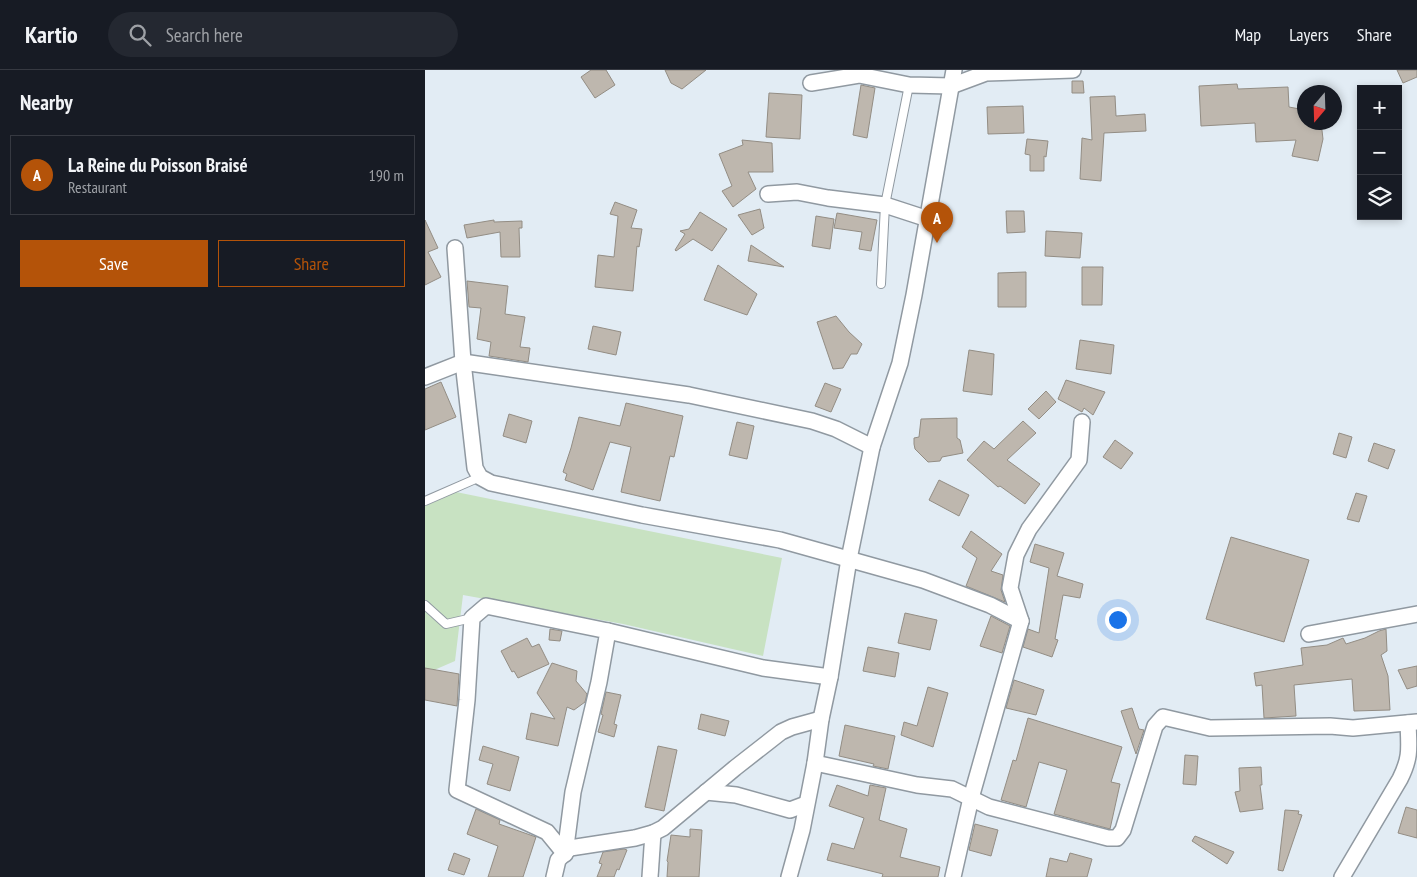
<!DOCTYPE html>
<meta charset="utf-8">
<style>
body{margin:0;font-family:"PT Sans Narrow",sans-serif;background:#242831;color:#f1f3f6}
.controls{position:absolute;right:15px;top:15px;display:grid;overflow:hidden;border-radius:0px;box-shadow:0 2px 8px #0003}
.controls button{width:45px;height:45px;display:grid;place-items:center;padding:0;border:0;border-bottom:1px solid #363941;background:#171b24;color:#f1f3f6;font:25px sans-serif}
.compass{position:absolute;left:872px;top:15px;width:45px;height:45px;border-radius:50%;background:#171b24;box-shadow:0 2px 8px #0003;rotate:199deg}
.you{position:absolute;left:692px;top:549px;width:18px;height:18px;margin:-12px;border:4px solid #fff;border-radius:50%;background:#1a73e8;box-shadow:0 0 0 8px #1a73e833}
.badge{display:grid;place-items:center;width:32px;height:32px;border-radius:50%;background:#b45309;color:#fff;font-size:16px;font-weight:700}
.pin{position:absolute;translate:-50% -41px;filter:drop-shadow(0 1px 2px #0008)}
.pin::after{content:'';position:absolute;top:26px;width:18px;height:15px;background:inherit;clip-path:polygon(0 0,100% 0,50% 100%)}
.list{margin:0;padding:0;list-style:none}
h2{display:flex;justify-content:space-between;align-items:center;height:65px;margin:0;padding:0 20px;font-size:21px}
h2 small{font-size:16px;font-weight:400;color:#9ea1a6}
.list li{display:grid;grid-template-columns:32px 1fr auto;gap:15px;align-items:center;box-sizing:border-box;height:80px;margin:0 10px 10px;padding:0 10px;border:1px solid #363941;border-radius:0px}
.list b{display:block;font-size:19px;white-space:nowrap}
.list p{margin:0;font-size:16px;white-space:nowrap;color:#9ea1a6}
.list em{font-size:16px;font-style:normal;color:#9ea1a6}
.actions{display:flex;gap:10px;padding:15px 20px}
.actions a{flex:1;padding:11px 0;border:1px solid #b45309;border-radius:0px;text-align:center;font-size:18px;color:#b45309}
.actions .main{background:#b45309;color:#fff}
.icon{flex:none;width:28px;height:28px;fill:none;stroke:currentColor;stroke-width:2;stroke-linecap:round;stroke-linejoin:round}
.map{position:relative;flex:none;width:992px;height:807px;overflow:hidden}
header{display:flex;align-items:center;gap:30px;box-sizing:border-box;height:70px;padding:0 25px;background:#171b24;border-bottom:1px solid #363941}
header strong{font-size:24px}
nav{display:flex;gap:28px;margin-inline-start:auto;font-size:18px}
.search{width:350px;height:45px;background:#242831;display:flex;align-items:center;gap:12px;box-sizing:border-box;padding:0 18px;border-radius:28px;color:#9ea1a6;font-size:19px}
main{display:flex}
aside{flex:1;background:#171b24}
.map>svg:first-child{display:block}
.green{fill:#c8e2c2}
.building{fill:#beb7ae;stroke:#938d84}
.lines{fill:none;stroke-linecap:round;stroke-linejoin:round}
.lane-casing{stroke:#9099a1;stroke-width:10}
.street-casing{stroke:#9099a1;stroke-width:18}
.lane{stroke:#fff;stroke-width:8}
.street{stroke:#fff;stroke-width:15}
</style>
<header>
<strong>Kartio</strong>
<div class="search"><svg class="icon" aria-label="search" viewBox="0 0 24 24"><circle cx="10" cy="10" r="6"/><path d="M15 15l6 6"/></svg>Search here</div>
<nav><a>Map</a><a>Layers</a><a>Share</a></nav>
</header>
<main>
<aside>
<h2>Nearby<small></small></h2>
<ul class="list">
<li><span class="badge">A</span><div><b>La Reine du Poisson Braisé</b><p>Restaurant</p></div><em>190 m</em></li>
</ul>
<div class="actions"><a class="main">Save</a><a>Share</a></div>
</aside>
<div class="map">
<svg width="992" height="807" viewBox="0 0 992 807">
<rect width="100%" height="100%" fill="#e2ecf4"/>
<!-- green -->
<path class="green" d="M31 422 357 488 338 586 198 554 38 525 30 591 0 604V436Z"/>
<!-- building -->
<g class="building">
<path d="M166 0H181L190 15 170 28 156 7Z"/>
<path d="M240 0H281L257 19 246 13Z"/>
<path d="M972 0H992V7L978 13Z"/>
<path d="M647 11H658L659 23H647Z"/>
<path d="M812 14 813 19 863 17 864 37 880 40V52H896L898 69 893 91 867 86 871 70 831 72 830 53 776 56 774 16Z"/>
<path d="M436 15 450 18 442 68 428 65Z"/>
<path d="M344 23 377 25 375 69 341 67Z"/>
<path d="M690 26 691 46 720 44 721 61 679 63 676 111 655 109 657 68 667 70 665 27Z"/>
<path d="M598 36 599 63 563 64 562 37Z"/>
<path d="M602 69 623 71 621 87 619 86V101H605V85L600 84Z"/>
<path d="M317 70 347 73 348 102H323L331 119 308 137 297 121 307 116 294 84 318 75Z"/>
<path d="M190 132 212 140 206 158 217 159 214 177 212 176 208 221 170 217 173 185 189 187 193 146 185 144Z"/>
<path d="M335 139 339 158 327 165 313 145Z"/>
<path d="M581 141H599L600 162 582 163Z"/>
<path d="M275 142 302 159 287 181 268 169 251 181 250 180 260 164 255 161 264 159Z"/>
<path d="M412 143 452 150 446 181 434 179 437 162 409 158Z"/>
<path d="M391 146 409 149 405 179 387 176Z"/>
<path d="M0 150 13 178 3 182 16 207 0 215Z"/>
<path d="M69 150V152L97 151V158H94L95 187H76L75 162 42 168 39 155Z"/>
<path d="M621 161 657 163 655 188 620 186Z"/>
<path d="M326 175 359 197 323 191Z"/>
<path d="M293 195 332 224 322 245 279 230Z"/>
<path d="M657 197H678L677 235H657Z"/>
<path d="M601 202V237H573V203Z"/>
<path d="M42 211 83 216 80 244 100 247 95 277 105 278 103 292 64 286 66 272 52 269 56 238 44 237Z"/>
<path d="M411 246 424 262 437 274 432 284H426L418 298 408 299 392 252Z"/>
<path d="M168 256 196 262 191 285 163 279Z"/>
<path d="M655 270 689 275 686 304 651 299Z"/>
<path d="M544 280 569 284 567 325 538 321Z"/>
<path d="M641 310 680 322 668 345 659 338 657 342 633 329Z"/>
<path d="M16 312 31 347 0 360V319Z"/>
<path d="M400 313 416 319 406 342 390 336Z"/>
<path d="M621 321 631 332 614 349 603 339Z"/>
<path d="M201 333 258 346 249 387 245 386 235 431 196 422 206 377 185 372 168 420 140 410 142 404 138 402 146 378 154 347 195 356Z"/>
<path d="M84 344 107 351 101 373 78 366Z"/>
<path d="M532 348V368L535 370 538 383 517 387 515 391 503 392 490 379 489 374V368L494 367 496 349Z"/>
<path d="M598 351 611 363 582 390 615 414 600 434 575 416 573 417 542 390 559 371 569 379Z"/>
<path d="M312 352 329 356 322 389 304 385Z"/>
<path d="M914 363 927 367 921 388 908 384Z"/>
<path d="M690 370 708 383 696 399 678 387Z"/>
<path d="M949 373 970 380 963 399 943 391Z"/>
<path d="M514 410 544 425 534 446 504 430Z"/>
<path d="M931 423 942 426 934 452 922 449Z"/>
<path d="M546 461 577 484 566 501 578 505 576 520 580 532 541 516 552 488 537 477Z"/>
<path d="M806 467 884 490 859 572 781 549Z"/>
<path d="M610 474 639 483 632 506 658 514 655 528 638 525 630 569 633 570 627 587 598 577 603 559 614 563 624 498 605 492Z"/>
<path d="M480 543 512 550 505 580 473 573Z"/>
<path d="M566 546 585 556 577 583 555 576Z"/>
<path d="M125 559 137 561 135 571 124 570Z"/>
<path d="M961 559 962 581 956 585 963 606 965 640 929 641 927 609 869 615 871 646 839 648 837 615 831 616 829 603 878 595 876 578 902 575 918 568 921 574 940 568 954 561Z"/>
<path d="M102 568 107 577 114 574 124 594 93 608 89 601 87 602 76 581Z"/>
<path d="M443 577 474 583 470 607 438 601Z"/>
<path d="M127 593 152 601 151 611 162 624 160 632 149 640 142 637 133 676 101 669 106 643 130 649 112 623Z"/>
<path d="M992 596V616L982 619 973 600Z"/>
<path d="M0 598 34 604 32 636 0 630Z"/>
<path d="M589 610 619 620 611 645 581 638Z"/>
<path d="M503 617 523 623 508 677 476 665 479 652 492 656Z"/>
<path d="M181 622 196 625 189 654 192 655 189 667 173 662 178 645 176 644Z"/>
<path d="M707 638 714 659 719 660 711 684 696 641Z"/>
<path d="M276 644 304 651 300 666 273 659Z"/>
<path d="M603 648 697 677 686 712 695 714 685 759 629 744 642 700 614 692 601 737 576 730 588 690 591 691Z"/>
<path d="M420 655 470 666 463 699 448 696 449 694 414 686Z"/>
<path d="M58 676 94 687 85 721 62 714 68 694 54 690Z"/>
<path d="M233 676 252 680 239 741 220 737Z"/>
<path d="M760 685 773 686 771 715 758 714Z"/>
<path d="M836 697 837 715H835L838 739 815 742 810 722 815 721 814 698Z"/>
<path d="M412 715 443 726 445 715 461 718 454 750 482 759 475 787 515 797 513 807H457L458 804 402 790 407 773 429 779 439 748 404 736Z"/>
<path d="M981 737 992 740V768L973 763Z"/>
<path d="M51 739 75 750 74 754 111 767 98 807H63L73 776 42 764Z"/>
<path d="M860 740 874 741 873 744 877 745 858 801 853 800Z"/>
<path d="M550 754 573 760 566 786 544 780Z"/>
<path d="M265 759 277 760 274 807H242L243 792 242 791 246 765 265 767Z"/>
<path d="M770 766 809 782 802 794 767 771Z"/>
<path d="M199 779 202 780 194 800 192 799 189 807H172L177 794 174 793 178 782Z"/>
<path d="M29 783 45 789 39 805 23 800Z"/>
<path d="M645 783 667 789 662 807H621L625 788 642 792Z"/>
</g>
<g class="lines">
<defs>
<g id="lane">
<path d="M456 214 460 135 484 15"/>
<path d="M0 431 55 407"/>
<path d="M0 535 21 554 47 548"/>
</g>
<g id="street">
<path d="M386 13 434 5 484 15 526 16 561 3 648 0"/>
<path d="M343 124 372 122 403 128 460 135 503 149"/>
<path d="M30 178 38 292 50 398 55 407 66 413 217 445 355 470 498 510 565 535 596 551"/>
<path d="M0 307 38 292 264 325 387 351 411 359 447 377"/>
<path d="M61 536 183 561 174 612 148 722 140 784 122 762 32 720 42 630 47 548Z"/>
<path d="M183 561 338 598 405 607"/>
<path d="M884 564 992 544"/>
<path d="M390 693 492 715 527 719 564 737 683 768H692L698 760 730 656 738 647 785 658 905 656 928 658 992 652"/>
<path d="M281 722 311 725 365 740 381 734"/>
<path d="M129 807 133 790 145 778 210 768 228 763 238 758 310 698 356 662 367 657 396 649"/>
<path d="M225 807 228 763"/>
<path d="M364 807 377 760 390 693 396 649 405 607 424 489 447 377 475 293 489 225 529 0"/>
<path d="M528 807 546 728 596 551 585 518 591 485 604 459 654 390 657 352"/>
<path d="M917 807 975 709C986 687 984 678 983 653"/>
</g>
</defs>
<!-- lane casing -->
<use href="#lane" class="lane-casing"/>
<!-- street casing -->
<use href="#street" class="street-casing"/>
<!-- lane -->
<use href="#lane" class="lane"/>
<!-- street -->
<use href="#street" class="street"/>
</g>
</svg>
<div class="controls">
<button>+</button>
<button>−</button>
<button><svg class="icon" aria-label="layers" viewBox="0 0 24 24"><path d="M12 4l9 5-9 5-9-5zM3 14l9 5 9-5"/></svg></button>
</div>
<svg class="compass" viewBox="-18 -18 36 36"><path d="M0-13l5 13h-10z" fill="#e53935"/><path d="M0 13l5-13h-10z" fill="#9ea1a6"/></svg>
<div class="you"></div>
<div class="pin badge" style="left:512px;top:173px">A</div>
</div>
</main>
